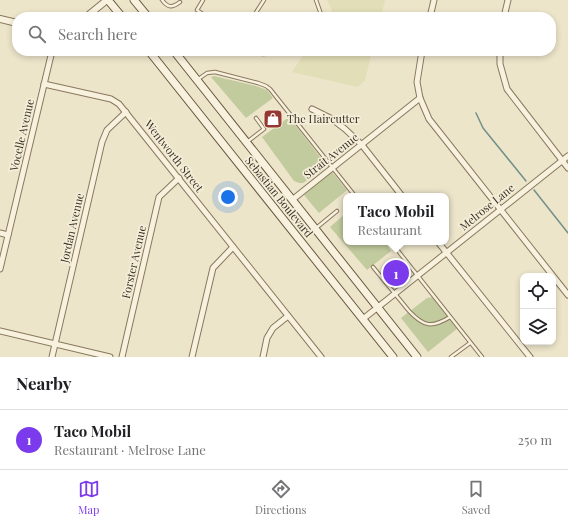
<!DOCTYPE html>
<meta charset="utf-8">
<style>
body{margin:0;font-family:"Playfair Display",serif;background:#f6f6f6;color:#202124}
.controls{position:absolute;right:12px;bottom:12px;display:grid;overflow:hidden;border-radius:8px;box-shadow:0 2px 6px #0003}
.controls button{width:36px;height:36px;display:grid;place-items:center;padding:0;border:0;border-bottom:1px solid #e0e0e0;background:#fff;color:#202124;font:20px sans-serif}
.you{position:absolute;left:228px;top:197px;width:14px;height:14px;margin:-10px;border:3px solid #fff;border-radius:50%;background:#1a73e8;box-shadow:0 0 0 6px #1a73e833}
.badge{display:grid;place-items:center;width:26px;height:26px;border-radius:50%;background:#7c3aed;color:#fff;font-size:13px;font-weight:700}
.pin{position:absolute;translate:-50% -50%;border:2px solid #fff;box-shadow:0 1px 4px #0006}
.popup{position:absolute;left:343px;top:193px;width:106px;height:52px;box-sizing:border-box;display:grid;place-content:center;border-radius:8px;background:#fff;filter:drop-shadow(0 1px 3px #0005);font-size:13px;white-space:nowrap;color:#757577}
.popup b{font-size:15px;color:#202124}
.popup::after{content:'';position:absolute;left:50%;top:100%;margin-left:-8px;border:8px solid transparent;border-top-color:#fff}
.list{margin:0;padding:0;list-style:none}
h2{display:flex;justify-content:space-between;align-items:center;height:52px;margin:0;padding:0 16px;font-size:17px}
h2 small{font-size:13px;font-weight:400;color:#757577}
.list li{display:grid;grid-template-columns:26px 1fr auto;gap:12px;align-items:center;box-sizing:border-box;height:60px;padding:0 16px;border-top:1px solid #e0e0e0}
.list b{display:block;font-size:15px;white-space:nowrap}
.list p{margin:0;font-size:13px;white-space:nowrap;color:#757577}
.list em{font-size:13px;font-style:normal;color:#757577}
.icon{flex:none;width:22px;height:22px;fill:none;stroke:currentColor;stroke-width:2;stroke-linecap:round;stroke-linejoin:round}
.map{position:relative;flex:none;width:568px;height:357px;overflow:hidden}
.search{position:absolute;background:#fff;box-shadow:0 2px 6px #0003;left:12px;right:12px;top:12px;height:44px;display:flex;align-items:center;gap:10px;box-sizing:border-box;padding:0 14px;border-radius:16px;color:#757577;font-size:15px}
.sheet{height:112px;background:#fff}
nav{display:flex;justify-content:space-around;align-items:center;box-sizing:border-box;height:56px;border-top:1px solid #e0e0e0;background:#fff;font-size:11px;color:#757577}
nav a{display:grid;justify-items:center;gap:2px}
nav .on{color:#7c3aed}
.map>svg:first-child{display:block}
.farmland{fill:#e2deb7}
.green{fill:#c2cb9e}
.lines{fill:none;stroke-linecap:round;stroke-linejoin:round}
.stream{stroke:#71908a;stroke-width:1.5}
.service-casing{stroke:#89785f;stroke-width:4.5}
.minor-casing{stroke:#89785f;stroke-width:7}
.tertiary-casing{stroke:#89785f;stroke-width:8}
.secondary-casing{stroke:#6b5942;stroke-width:9}
.service{stroke:#f8f1dd;stroke-width:2.5}
.minor{stroke:#f8f1dd;stroke-width:5}
.tertiary{stroke:#f8f1dd;stroke-width:6}
.secondary{stroke:#f8f1dd;stroke-width:7}
.labels{text-anchor:middle;stroke-width:3.5;stroke-linejoin:round;paint-order:stroke}
.poi-label{font-size:11px;fill:#3a2f22;stroke:#f4eed9;text-anchor:start}
.street-label{font-size:11px;fill:#3a2f22;stroke:#f4eed9}
</style>
<div class="map">
<svg width="568" height="357" viewBox="0 0 568 357">
<rect width="100%" height="100%" fill="#ede5ca"/>
<!-- farmland -->
<g class="farmland">
<path d="M327 0H385L381 17H328L332 10Z"/>
<path d="M306 51H372L365 80 358 87 292 72Z"/>
</g>
<!-- green -->
<g class="green">
<path d="M214 76 256 86 267 90 273 98 246 118 211 77Z"/>
<path d="M289 117 324 162 325 165 323 170 303 183H299L294 181 262 137Z"/>
<path d="M332 172 347 190 319 213 304 195Z"/>
<path d="M346 213V242H385L391 251 367 270 330 227Z"/>
<path d="M433 297 458 328 428 352 401 318 427 298Z"/>
</g>
<g class="lines">
<!-- stream -->
<g class="stream">
<path d="M476 113 483 128 526 181"/>
<path d="M534 190 568 233"/>
</g>
<defs>
<g id="service">
<path d="M162 0C168 8 172 8 180 2"/>
<path d="M203 0 197 10 207 17"/>
<path d="M316 0 322 17"/>
<path d="M253 17 264 0"/>
<path d="M258 51 263 54 295 51"/>
<path d="M197 80 207 73 215 72 258 83 266 86 270 89 355 196"/>
<path d="M247 142 264 129 256 118"/>
<path d="M315 229 337 211"/>
<path d="M391 242 482 357"/>
<path d="M373 267 409 311C424 327 432 328 450 317"/>
<path d="M451 357 470 343"/>
</g>
<g id="minor">
<path d="M430 17 434 0"/>
<path d="M504 17 508 0"/>
<path d="M422 51 417 82 420 98 429 119 568 295"/>
<path d="M500 51V64L507 89 568 168"/>
<path d="M44 84 111 99 119 104 321 357"/>
<path d="M312 109 332 119 345 129 362 145 402 196"/>
<path d="M292 200 420 98"/>
<path d="M0 233 8 235"/>
<path d="M438 242 530 357"/>
<path d="M0 269 52 51"/>
<path d="M363 319 568 156"/>
<path d="M0 331 110 357"/>
<path d="M52 357 102 142 107 130 126 112"/>
<path d="M122 357 159 197 179 178"/>
<path d="M192 357 213 268 233 247"/>
<path d="M263 357 267 338 273 328 288 316"/>
</g>
<g id="tertiary">
<path d="M86 17 107 0"/>
<path d="M0 19 17 23"/>
</g>
<g id="secondary">
<path d="M108 0 122 17"/>
<path d="M134 0 148 17"/>
<path d="M149 51 393 357"/>
<path d="M174 51 417 357"/>
</g>
</defs>
<!-- service casing -->
<use href="#service" class="service-casing"/>
<!-- minor casing -->
<use href="#minor" class="minor-casing"/>
<!-- tertiary casing -->
<use href="#tertiary" class="tertiary-casing"/>
<!-- secondary casing -->
<use href="#secondary" class="secondary-casing"/>
<!-- service -->
<use href="#service" class="service"/>
<!-- minor -->
<use href="#minor" class="minor"/>
<!-- tertiary -->
<use href="#tertiary" class="tertiary"/>
<!-- secondary -->
<use href="#secondary" class="secondary"/>
</g>
<!-- icons -->
<defs>
<symbol id="shop-square" viewBox="-11 -11 22 22"><rect x="-9" y="-9" width="18" height="18" rx="4" fill="#953832" stroke="#f4eed9"/><path d="M-5-2.5h2.3a2.7 3.5 0 0 1 5.4 0H5L5.5 6h-11ZM-1.5-2.5h3a1.5 2.3 0 0 0-3 0Z" fill="#fff"/></symbol>
</defs>
<g fill-rule="evenodd">
<use href="#shop-square" x="262" y="108" width="22" height="22"/>
</g>
<g class="labels">
<!-- poi labels -->
<g class="poi-label">
<text x="287" y="123">The Haircutter</text>
</g>
<!-- street labels -->
<g class="street-label">
<text transform="translate(22 135) rotate(-77)" y="4">Vocelle Avenue</text>
<text transform="translate(174 156) rotate(52)" y="4">Wentworth Street</text>
<text transform="translate(331 156) rotate(-38)" y="4">Strait Avenue</text>
<text transform="translate(279 197) rotate(51)" y="4">Sebastian Boulevard</text>
<text transform="translate(487 207) rotate(-39)" y="4">Melrose Lane</text>
<text transform="translate(72 228) rotate(-77)" y="4">Jordan Avenue</text>
<text transform="translate(134 262) rotate(-77)" y="4">Forster Avenue</text>
</g>
</g>
</svg>
<div class="controls">
<button><svg class="icon" aria-label="locate" viewBox="0 0 24 24"><circle cx="12" cy="12" r="6"/><path d="M12 2v4M12 18v4M2 12h4M18 12h4"/></svg></button>
<button><svg class="icon" aria-label="layers" viewBox="0 0 24 24"><path d="M12 4l9 5-9 5-9-5zM3 14l9 5 9-5"/></svg></button>
</div>
<div class="you"></div>
<div class="pin badge" style="left:396px;top:273px">1</div>
<div class="popup"><b>Taco Mobil</b>Restaurant</div>
<div class="search"><svg class="icon" aria-label="search" viewBox="0 0 24 24"><circle cx="10" cy="10" r="6"/><path d="M15 15l6 6"/></svg>Search here</div>
</div>
<section class="sheet">
<h2>Nearby<small></small></h2>
<ul class="list">
<li><span class="badge">1</span><div><b>Taco Mobil</b><p>Restaurant · Melrose Lane</p></div><em>250 m</em></li>
</ul>
</section>
<nav>
<a class="on"><svg class="icon" aria-label="map" viewBox="0 0 24 24"><path d="M3 6l6-2 6 2 6-2v14l-6 2-6-2-6 2zM9 4v14M15 6v14"/></svg>Map</a>
<a><svg class="icon" aria-label="directions" viewBox="0 0 24 24"><path d="M12 3l9 9-9 9-9-9zM9 14v-3h6M13 9l2 2-2 2"/></svg>Directions</a>
<a><svg class="icon" aria-label="saved" viewBox="0 0 24 24"><path d="M7 4h10v16l-5-4-5 4z"/></svg>Saved</a>
</nav>
